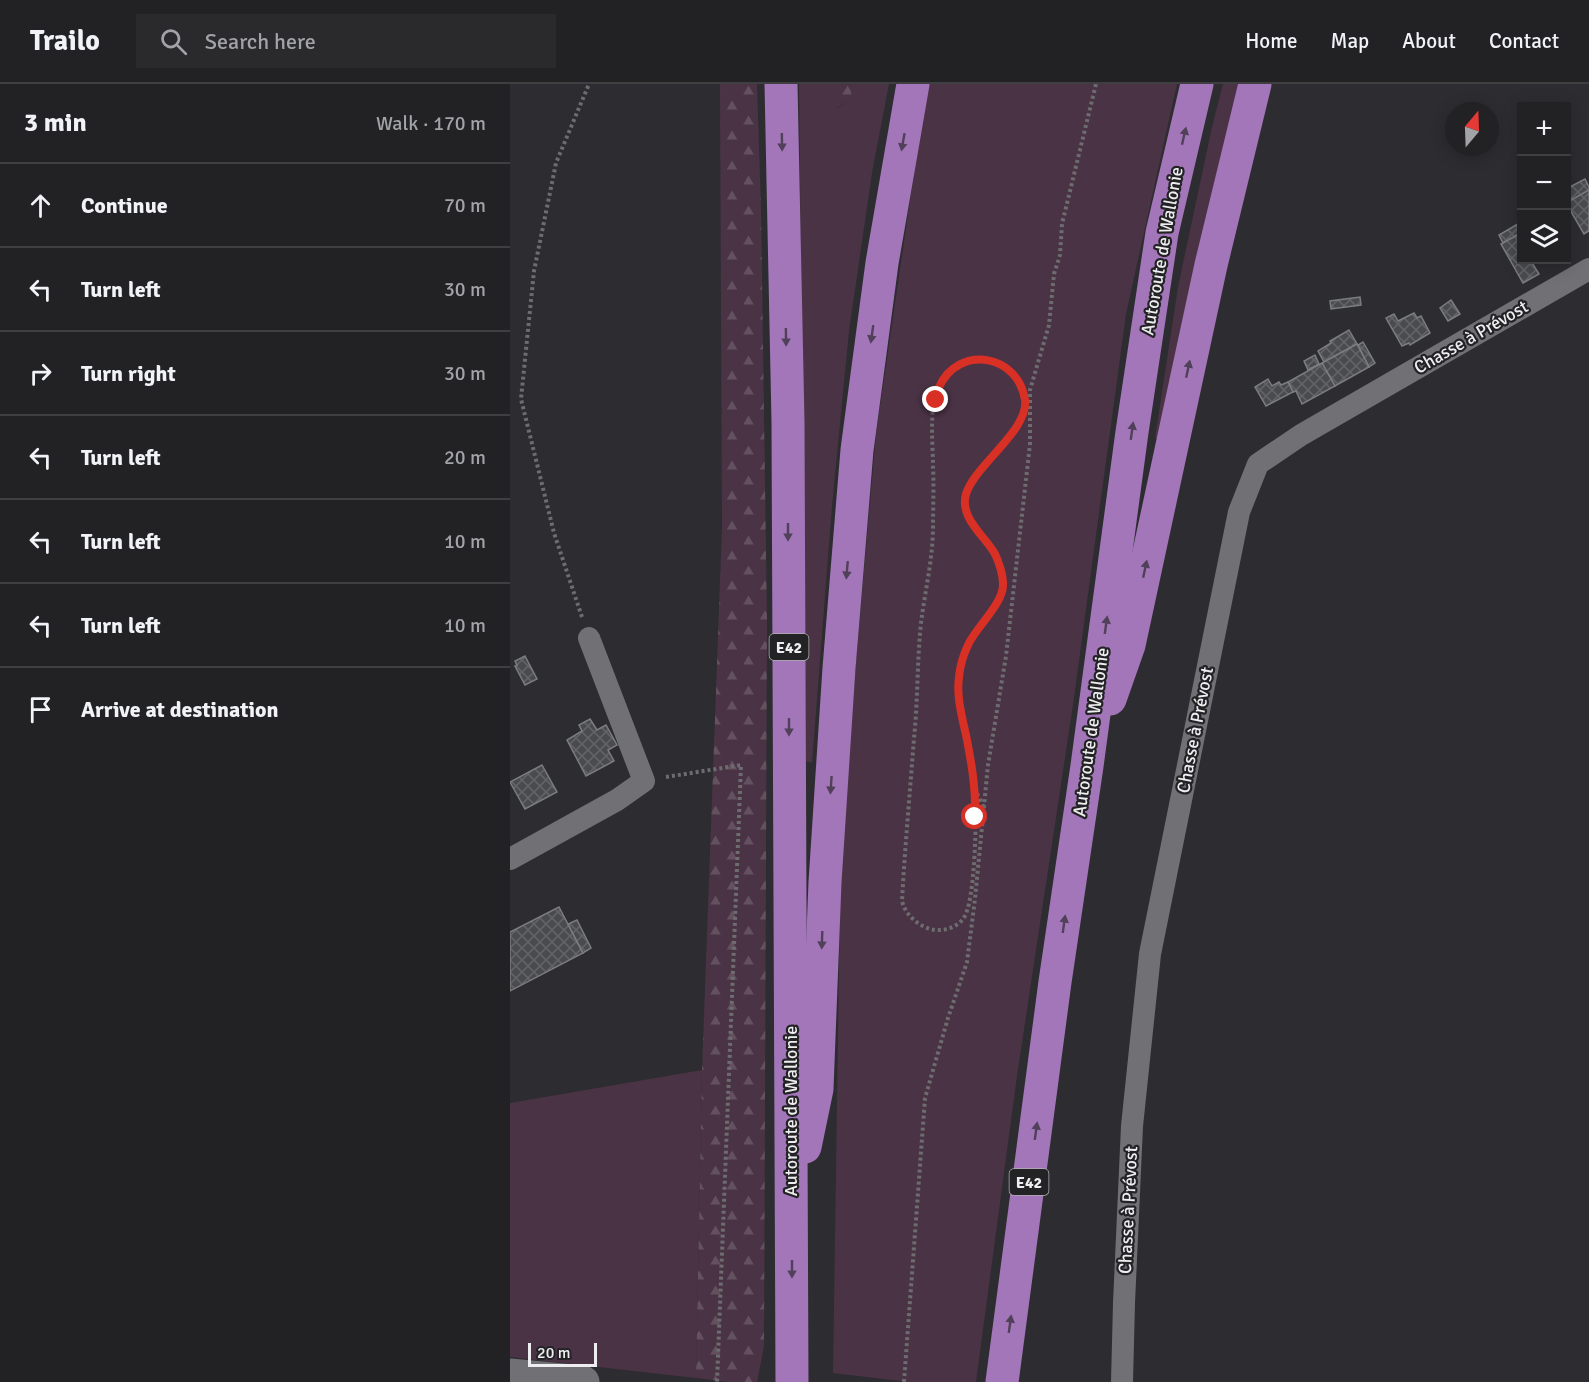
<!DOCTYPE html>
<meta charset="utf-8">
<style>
body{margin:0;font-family:Signika,sans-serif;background:#2a292c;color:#f1f3f6}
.controls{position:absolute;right:18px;top:18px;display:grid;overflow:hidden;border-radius:0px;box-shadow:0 3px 15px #0003}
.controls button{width:54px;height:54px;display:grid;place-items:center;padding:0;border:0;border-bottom:2px solid #3f3e41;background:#222124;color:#f1f3f6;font:30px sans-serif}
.compass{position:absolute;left:935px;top:18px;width:54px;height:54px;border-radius:50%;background:#222124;box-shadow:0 3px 15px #0003;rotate:19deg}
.scale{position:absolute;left:18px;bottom:15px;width:69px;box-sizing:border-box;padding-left:6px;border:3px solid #eeeef0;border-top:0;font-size:16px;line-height:21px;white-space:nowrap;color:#eeeef0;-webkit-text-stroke:4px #232326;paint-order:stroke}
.stop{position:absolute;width:18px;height:18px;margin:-14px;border:4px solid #d93025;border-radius:50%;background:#fff}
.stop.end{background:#d93025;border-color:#fff;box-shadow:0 2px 6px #0008}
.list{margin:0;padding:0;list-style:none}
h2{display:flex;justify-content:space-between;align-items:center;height:78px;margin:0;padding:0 24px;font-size:26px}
h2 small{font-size:20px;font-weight:400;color:#a2a3a6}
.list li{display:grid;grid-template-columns:39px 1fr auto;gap:18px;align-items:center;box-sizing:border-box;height:84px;padding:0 24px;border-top:2px solid #3f3e41}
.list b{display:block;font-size:22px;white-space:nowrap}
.list em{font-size:20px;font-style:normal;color:#a2a3a6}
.icon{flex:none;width:33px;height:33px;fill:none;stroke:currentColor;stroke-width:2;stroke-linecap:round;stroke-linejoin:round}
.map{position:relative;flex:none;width:1079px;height:1298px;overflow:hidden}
header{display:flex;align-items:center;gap:36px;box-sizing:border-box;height:84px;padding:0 30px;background:#222124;border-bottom:2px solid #3f3e41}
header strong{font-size:28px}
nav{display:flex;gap:33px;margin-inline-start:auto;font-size:21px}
.search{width:420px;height:54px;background:#2a292c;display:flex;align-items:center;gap:15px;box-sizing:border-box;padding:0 21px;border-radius:0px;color:#a2a3a6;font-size:22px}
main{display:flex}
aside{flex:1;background:#222124}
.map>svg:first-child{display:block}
.green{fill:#4a3345}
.forest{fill:url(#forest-firs)}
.building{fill:url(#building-cross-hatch);stroke:#7c7d81;stroke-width:1.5}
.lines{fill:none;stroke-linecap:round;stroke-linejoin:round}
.path{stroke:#6d6c6f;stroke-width:4;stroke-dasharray:3 3;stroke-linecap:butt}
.street{stroke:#717175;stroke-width:22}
.secondary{stroke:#717175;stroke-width:33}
.highway{stroke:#a376b9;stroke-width:33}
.oneway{fill:#504059}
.route{stroke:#d93025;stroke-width:8}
.labels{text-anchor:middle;stroke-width:4.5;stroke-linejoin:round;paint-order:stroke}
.shield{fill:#232326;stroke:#b1b1b3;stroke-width:1.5}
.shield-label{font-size:16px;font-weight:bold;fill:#eeeef0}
.street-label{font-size:18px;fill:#eeeef0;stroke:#232326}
</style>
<header>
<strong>Trailo</strong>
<div class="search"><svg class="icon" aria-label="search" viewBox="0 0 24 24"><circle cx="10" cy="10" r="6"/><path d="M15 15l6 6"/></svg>Search here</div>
<nav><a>Home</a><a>Map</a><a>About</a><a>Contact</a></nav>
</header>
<main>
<aside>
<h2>3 min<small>Walk · 170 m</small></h2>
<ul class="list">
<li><svg class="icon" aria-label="ahead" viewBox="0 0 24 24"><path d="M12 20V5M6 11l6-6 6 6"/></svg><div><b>Continue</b></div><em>70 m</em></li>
<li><svg class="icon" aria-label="left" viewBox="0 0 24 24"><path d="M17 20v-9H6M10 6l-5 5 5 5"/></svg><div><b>Turn left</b></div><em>30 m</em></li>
<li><svg class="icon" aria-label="right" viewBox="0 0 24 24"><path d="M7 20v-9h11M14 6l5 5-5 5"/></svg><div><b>Turn right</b></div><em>30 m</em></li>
<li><svg class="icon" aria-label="left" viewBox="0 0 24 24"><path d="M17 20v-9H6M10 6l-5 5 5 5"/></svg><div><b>Turn left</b></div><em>20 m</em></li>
<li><svg class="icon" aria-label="left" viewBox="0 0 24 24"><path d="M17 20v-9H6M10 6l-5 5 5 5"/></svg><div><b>Turn left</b></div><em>10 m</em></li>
<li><svg class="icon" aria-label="left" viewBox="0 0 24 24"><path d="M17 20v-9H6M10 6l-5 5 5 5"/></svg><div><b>Turn left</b></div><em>10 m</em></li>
<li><svg class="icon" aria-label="arrive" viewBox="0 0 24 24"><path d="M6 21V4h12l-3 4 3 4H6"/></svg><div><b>Arrive at destination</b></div></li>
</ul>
</aside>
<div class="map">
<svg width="1079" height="1298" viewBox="0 0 1079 1298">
<defs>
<pattern id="forest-firs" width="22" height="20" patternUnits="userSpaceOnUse" patternTransform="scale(1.5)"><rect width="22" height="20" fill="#4a3345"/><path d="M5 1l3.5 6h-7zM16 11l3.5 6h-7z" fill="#645160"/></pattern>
<pattern id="building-cross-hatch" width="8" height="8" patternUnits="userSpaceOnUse" patternTransform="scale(1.5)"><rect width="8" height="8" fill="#4a4b4f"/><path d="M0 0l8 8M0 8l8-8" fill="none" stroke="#646569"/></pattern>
</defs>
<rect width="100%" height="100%" fill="#2d2c30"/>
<!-- green -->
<g class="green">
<path d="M289 0H324L326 24 341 17V0H379L362 89 339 247 322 422 302 679 296 677Z"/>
<path d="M417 0H667L616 230 563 621 507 992 466 1298H399L323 1289 331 749 366 350Z"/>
<path d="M713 0H729L652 355 645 354 668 203 702 43Z"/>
<path d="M192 986 186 1294 0 1273V1019Z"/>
</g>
<!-- forest -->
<g class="forest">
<path d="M210 0H247L251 125 257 536 254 1262 247 1298H219L186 1294 192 986 212 444Z"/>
<path d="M324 0H341V17L325 24Z"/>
</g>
<!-- building -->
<g class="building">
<path d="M1075 95 1079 103V106L1059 118 1056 114V105Z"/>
<path d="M1079 106V147L1074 150 1056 119Z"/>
<path d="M1011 138V149L993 159 989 151Z"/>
<path d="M1011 149V176H1024L1021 177 1029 190 1013 199 991 160Z"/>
<path d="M850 213 851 221 821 225 820 217Z"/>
<path d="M941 216 950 230 938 237 930 224Z"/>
<path d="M904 229 907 234 911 232 920 249 900 261 899 259 892 262 876 234 884 230 888 237Z"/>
<path d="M839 246 847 260 814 278 808 267 821 259 820 257Z"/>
<path d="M853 258 865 279 859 283 848 261Z"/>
<path d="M847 260 859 283 825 302 812 279Z"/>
<path d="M805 271 809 280 798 286 794 277Z"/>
<path d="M812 279 825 302 792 320 786 307 783 308 778 298Z"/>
<path d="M758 295 762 302 769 298 771 301 778 298 783 308 756 322 745 303Z"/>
<path d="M15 572 27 595 15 601 5 582 7 581 5 577Z"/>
<path d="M80 635 87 646 96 641 107 661 98 666 104 677 76 692 57 656 72 647 69 641Z"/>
<path d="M32 681 47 708 15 725 0 698Z"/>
<path d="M49 823 73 869 0 907V848Z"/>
<path d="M67 836 81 864 73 869 58 840Z"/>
</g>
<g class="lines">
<!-- path -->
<g class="path">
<path d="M72 533 44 449 11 315 24 187 46 79 79 0"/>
<path d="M156 693 231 681 207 1298"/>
<path d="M466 706C466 730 466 819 453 835 445 845 431 848 420 845 407 841 395 830 392 817 395 762 400 708 404 654 408 616 407 577 411 539 415 507 423 475 423 442 423 422 424 402 423 382 423 352 416 312 439 288 470 257 525 289 513 330 510 344 481 374 471 386 449 412 453 427 472 454 476 459 482 465 485 471 488 477 490 485 491 492 491 493 493 501 493 502 492 520 467 543 459 558 454 568 450 583 448 594 446 621 457 654 462 680 463 689 463 699 466 707 468 712 471 717 473 722"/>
<path d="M394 1298 415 1014 438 934 457 878 465 815 478 681 496 572 520 360V306L539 241 544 190 550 171 552 140 586 0"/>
</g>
<!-- street -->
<g class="street">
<path d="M0 775 107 716 134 697 79 554"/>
<path d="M612 1298 614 1219 622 1042 640 870 729 428 748 380 791 351 1079 185"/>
</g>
<!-- secondary -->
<path class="secondary" d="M0 1291 73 1298"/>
<!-- highway -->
<g class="highway">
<path d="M271 0 278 338 282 1298"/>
<path d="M600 615 619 561 701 181 745 0"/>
<path d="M295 1063 307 1005 315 798 329 584 347 366 372 179 403 0"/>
<path d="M492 1298 545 898 577 682 622 348 652 149 687 0"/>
</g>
</g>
<!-- one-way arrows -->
<defs><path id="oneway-solid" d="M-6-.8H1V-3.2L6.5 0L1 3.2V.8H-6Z" transform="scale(1.5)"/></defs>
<g class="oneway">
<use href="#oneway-solid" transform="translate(674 52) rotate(-77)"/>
<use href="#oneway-solid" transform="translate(272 58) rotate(89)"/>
<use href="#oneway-solid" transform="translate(393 58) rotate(100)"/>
<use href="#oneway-solid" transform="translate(362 250) rotate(98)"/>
<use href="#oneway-solid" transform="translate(276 253) rotate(89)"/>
<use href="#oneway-solid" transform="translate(678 285) rotate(-78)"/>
<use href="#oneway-solid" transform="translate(622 347) rotate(-82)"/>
<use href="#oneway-solid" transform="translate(278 448) rotate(90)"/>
<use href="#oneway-solid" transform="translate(635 485) rotate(-78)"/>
<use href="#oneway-solid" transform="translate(337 486) rotate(95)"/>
<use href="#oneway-solid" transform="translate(596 541) rotate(-82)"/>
<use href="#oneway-solid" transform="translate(279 643) rotate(90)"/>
<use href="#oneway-solid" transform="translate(321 701) rotate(94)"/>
<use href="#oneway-solid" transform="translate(554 840) rotate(-82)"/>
<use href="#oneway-solid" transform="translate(312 856) rotate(92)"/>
<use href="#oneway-solid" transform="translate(526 1047) rotate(-82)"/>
<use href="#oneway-solid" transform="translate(282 1185) rotate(90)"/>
<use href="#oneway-solid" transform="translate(500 1240) rotate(-82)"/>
</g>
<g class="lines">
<!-- route -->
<path class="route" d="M426 316C427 312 427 306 429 303 449 260 508 270 515 316 519 346 465 381 456 410 449 434 475 452 485 470 489 478 493 491 493 500 494 518 467 543 459 559 454 569 450 582 449 593 446 614 453 636 457 656 462 682 466 706 465 733"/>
</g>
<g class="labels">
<!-- shield labels -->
<g class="shield">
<rect x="259.5" y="550" width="39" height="26" rx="4.5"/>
<rect x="499.5" y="1085" width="39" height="26" rx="4.5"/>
</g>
<g class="shield-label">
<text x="279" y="569">E42</text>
<text x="519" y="1104">E42</text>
</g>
<!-- street labels -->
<g class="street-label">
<text transform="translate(652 167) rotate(-80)" y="6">Autoroute de Wallonie</text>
<text transform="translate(961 253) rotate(-30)" y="6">Chasse à Prévost</text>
<text transform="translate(685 646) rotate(-79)" y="6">Chasse à Prévost</text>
<text transform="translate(581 648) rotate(-82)" y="6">Autoroute de Wallonie</text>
<text transform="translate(281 1027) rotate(-90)" y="6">Autoroute de Wallonie</text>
<text transform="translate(618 1126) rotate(-87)" y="6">Chasse à Prévost</text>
</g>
</g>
</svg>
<div class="controls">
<button>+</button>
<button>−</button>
<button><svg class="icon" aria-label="layers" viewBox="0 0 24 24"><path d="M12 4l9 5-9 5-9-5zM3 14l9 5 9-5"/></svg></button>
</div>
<svg class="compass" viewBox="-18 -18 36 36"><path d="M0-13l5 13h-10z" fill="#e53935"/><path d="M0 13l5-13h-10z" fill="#a2a3a6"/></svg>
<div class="scale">20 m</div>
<div class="stop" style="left:465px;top:733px"></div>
<div class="stop end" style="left:426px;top:316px"></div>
</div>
</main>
